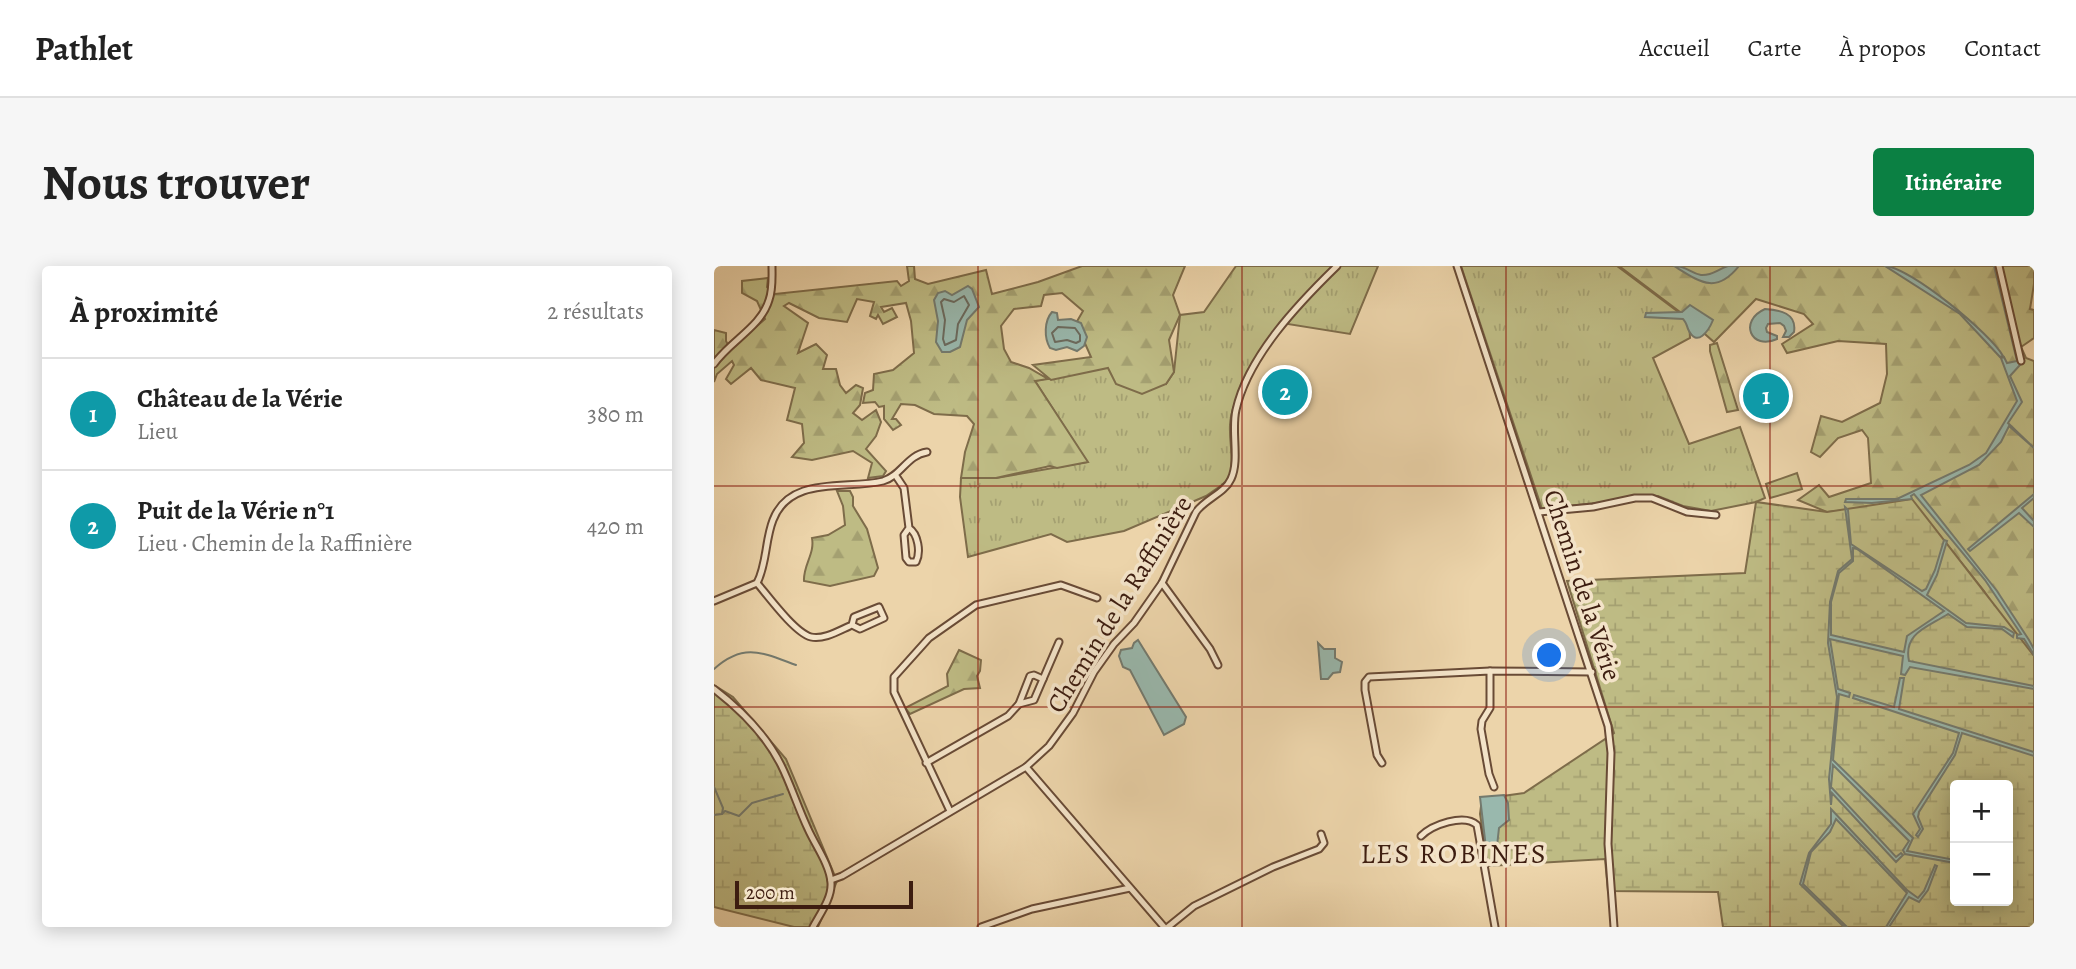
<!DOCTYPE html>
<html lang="fr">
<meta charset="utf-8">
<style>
body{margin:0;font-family:Alegreya,serif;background:#f6f6f6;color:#222}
.controls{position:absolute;right:21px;bottom:21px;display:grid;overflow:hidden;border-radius:7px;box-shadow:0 4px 18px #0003}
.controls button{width:63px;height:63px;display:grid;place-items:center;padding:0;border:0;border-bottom:2px solid #e0e0e0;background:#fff;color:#222;font:35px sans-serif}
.scale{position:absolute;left:21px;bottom:18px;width:178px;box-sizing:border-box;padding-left:7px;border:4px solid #3d1d10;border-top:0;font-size:19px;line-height:24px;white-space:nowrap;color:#3d1d10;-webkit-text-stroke:5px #f3e3c8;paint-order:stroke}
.you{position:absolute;left:836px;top:390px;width:24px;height:24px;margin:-18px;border:5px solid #fff;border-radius:50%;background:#1a73e8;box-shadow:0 0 0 10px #1a73e833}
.badge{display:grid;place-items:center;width:46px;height:46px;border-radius:50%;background:#0b8043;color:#fff;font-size:23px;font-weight:700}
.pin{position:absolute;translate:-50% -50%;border:4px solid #fff;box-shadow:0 2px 7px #0006}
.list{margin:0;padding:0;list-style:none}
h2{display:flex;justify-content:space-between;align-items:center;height:91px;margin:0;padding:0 28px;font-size:30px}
h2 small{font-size:23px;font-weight:400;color:#767676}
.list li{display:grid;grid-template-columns:46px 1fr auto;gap:21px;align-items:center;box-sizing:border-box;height:112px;padding:0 28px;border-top:2px solid #e0e0e0}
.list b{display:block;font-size:26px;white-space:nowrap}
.list p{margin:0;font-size:23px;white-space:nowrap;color:#767676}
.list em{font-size:23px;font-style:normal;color:#767676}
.map{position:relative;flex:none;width:1320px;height:661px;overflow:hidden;border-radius:7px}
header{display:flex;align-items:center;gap:42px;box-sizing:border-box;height:98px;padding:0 35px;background:#fff;border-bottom:2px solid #e0e0e0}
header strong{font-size:33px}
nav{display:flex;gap:38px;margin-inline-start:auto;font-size:24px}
.intro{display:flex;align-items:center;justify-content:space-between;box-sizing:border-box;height:168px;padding:0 42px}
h1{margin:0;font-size:49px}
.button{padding:18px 32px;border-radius:7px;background:#0b8043;color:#fff;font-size:24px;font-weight:700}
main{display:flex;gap:42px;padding:0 42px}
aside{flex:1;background:#fff;border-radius:7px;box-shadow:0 4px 18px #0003}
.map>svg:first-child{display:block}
.grass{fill:url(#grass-tufts);stroke:#7e6c4a;stroke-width:2}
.forest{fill:url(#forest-firs);stroke:#7e6c4a;stroke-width:2}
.wetland{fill:url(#wetland-marsh);stroke:#7e6c4a;stroke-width:2;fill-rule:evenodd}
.pitch{fill:#bebb84;stroke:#7e6c4a;stroke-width:2}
.water{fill:#99b8ad;stroke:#747a6e;stroke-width:2;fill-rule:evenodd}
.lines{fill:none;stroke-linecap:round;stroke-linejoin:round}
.shore{stroke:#6b6a5e;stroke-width:2}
.stream{stroke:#747a6e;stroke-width:2}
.street-casing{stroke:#694b36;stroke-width:9}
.street{stroke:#f3e3c8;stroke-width:5}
.grid{fill:none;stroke:#8f2418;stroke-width:2;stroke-opacity:0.55}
.labels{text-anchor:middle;stroke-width:7;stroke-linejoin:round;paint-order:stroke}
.street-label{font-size:26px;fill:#3d1d10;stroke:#f3e3c8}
.neighbourhood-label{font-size:28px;letter-spacing:2px;fill:#3d1d10;stroke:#f3e3c8}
</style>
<header>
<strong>Pathlet</strong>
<nav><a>Accueil</a><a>Carte</a><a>À propos</a><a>Contact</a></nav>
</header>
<div class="intro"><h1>Nous trouver</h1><a class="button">Itinéraire</a></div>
<main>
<aside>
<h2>À proximité<small>2 résultats</small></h2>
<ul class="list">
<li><span class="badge" style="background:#0f9aa8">1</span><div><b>Château de la Vérie</b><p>Lieu</p></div><em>380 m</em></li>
<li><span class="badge" style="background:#0f9aa8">2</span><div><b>Puit de la Vérie n°1</b><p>Lieu · Chemin de la Raffinière</p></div><em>420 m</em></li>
</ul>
</aside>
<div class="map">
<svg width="1320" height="661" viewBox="0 0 1320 661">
<defs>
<pattern id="grass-tufts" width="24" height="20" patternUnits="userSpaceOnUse" patternTransform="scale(1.75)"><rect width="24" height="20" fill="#bebb84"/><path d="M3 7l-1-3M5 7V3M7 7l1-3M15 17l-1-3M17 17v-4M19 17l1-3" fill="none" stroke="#a4a071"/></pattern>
<pattern id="forest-firs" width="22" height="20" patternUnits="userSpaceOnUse" patternTransform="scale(1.75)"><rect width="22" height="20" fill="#bebb84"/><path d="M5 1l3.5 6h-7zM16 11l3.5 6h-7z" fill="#a4a071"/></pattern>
<pattern id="wetland-marsh" width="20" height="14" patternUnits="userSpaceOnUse" patternTransform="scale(1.75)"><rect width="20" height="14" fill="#bebb84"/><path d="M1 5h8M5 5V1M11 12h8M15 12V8" fill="none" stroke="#a4a071"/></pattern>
</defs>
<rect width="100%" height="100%" fill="#ecd4aa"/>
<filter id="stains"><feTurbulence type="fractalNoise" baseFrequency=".00286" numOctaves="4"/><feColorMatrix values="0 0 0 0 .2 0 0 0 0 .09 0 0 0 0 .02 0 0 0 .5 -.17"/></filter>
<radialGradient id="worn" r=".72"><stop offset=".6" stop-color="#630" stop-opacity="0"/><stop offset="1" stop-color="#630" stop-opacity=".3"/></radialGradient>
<!-- grass -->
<g class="grass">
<path d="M522 0H664L636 68 568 57C550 84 518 126 516 159 515 181 521 190 515 214L492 230 410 265 353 276 337 268 254 291 246 231 247 212H282L373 196 321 115 403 97 452 118 460 106 466 49 490 46Z"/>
<path d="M747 0H903L975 54 976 72 939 92 975 178 1026 161 1051 232 1042 236 997 245 969 240 944 230 828 243Z"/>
</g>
<!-- forest -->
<g class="forest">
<path d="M193 0H200L201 13 214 18 272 4 278 28 324 16 368 0H471L459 29 466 49 455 74 460 106 452 118 428 128 402 118 394 102 337 114 319 99 377 91 362 57 369 45 348 27 330 29 327 40 300 43 287 60 290 83 297 96 315 102 334 113 321 115 374 196 343 202 336 200 282 212H247L251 186 260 158 253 150 220 148 201 139 187 138 178 153H182L187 159 179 164 170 153V140L165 141 161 136 149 137 151 127 159 124 160 108 179 104 200 87 197 55 192 37 167 41 170 46 178 42 183 51 169 58 164 49 162 53 156 50 160 36 143 33 133 56 105 52 75 37 70 40 94 57 84 87 102 78 113 89 109 103H122L126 119 132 127 142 119 149 122 146 139 139 147 148 154 162 144 167 156 162 170 152 183 172 205 169 210 154 212 158 197 139 185 98 194 78 191 90 177 88 158 73 154 81 122 47 114 37 102 17 118 12 113 20 99 18 95 3 108 0 116V64L12 67V75L16 83 51 53 43 35 28 27V15L54 12 53 21 61 28 183 15 187 20 195 15Z"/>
<path d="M905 0H1320V18L1316 43 1320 44V72L1307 81 1312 92 1320 95V400L1270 325 1200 237 1113 246 1084 234 1105 219 1115 231 1157 217 1154 172 1148 164 1124 172 1106 191 1097 186 1107 150 1128 156 1166 137 1173 108 1172 78 1124 75 1073 87 1068 78 1099 58 1090 48 1042 33 1000 76 966 46Z"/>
<path d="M1003 77 1024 144 1013 146 996 85V79Z"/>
<path d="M123 225H136L139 231V240L153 263 164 302 160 310 116 320 90 315C89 299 101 288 98 272L114 269 131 259 129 240Z"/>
<path d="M245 384 267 394 266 405 263 410 266 422 250 423 196 448 191 442 234 420 233 408Z"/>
</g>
<!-- wetland -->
<g class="wetland">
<path d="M1198 233 1320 390V661H1009L1004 626 894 625 891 593 774 600 766 548 768 533 810 527 900 467 853 315 1031 307 1042 236 1113 246ZM1241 519H1294V635H1241Z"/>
<path d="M0 419 19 431 72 493 123 615 104 661H80L0 641Z"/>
</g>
<!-- pitch -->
<path class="pitch" d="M1083 207 1088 223 1056 232 1052 218Z"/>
<!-- water -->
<g class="water">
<path d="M960 0C973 0 976 7 987 9 998 10 1004 3 1014 0 1017 0 1021 0 1025 0 1002 29 986 16 960 0Z"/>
<path d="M1171 0C1196 1 1277 68 1289 90L1286 91 1246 48Z"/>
<path d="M1280 0 1283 1 1284 17 1306 99 1296 110 1308 136 1294 157 1320 182 1295 160 1287 176 1265 199 1207 229 1283 325 1315 374 1320 383V389L1310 373 1303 372V369L1307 368 1271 314 1200 228 1197 230 1198 233 1158 237 1131 236 1132 233H1183L1255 199 1272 187 1303 135 1287 92 1290 91 1293 97 1303 95Z"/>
<path d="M254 20 258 23 265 41 253 54 246 81 236 86H228L222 76 224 55 220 34 224 27 231 25 238 29Z"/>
<path d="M976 39 999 54C995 64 983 83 974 63 973 60 972 56 969 53L931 51 932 47 968 46Z"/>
<path d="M1051 43C1066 44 1083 47 1080 66L1075 71H1069L1072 65 1070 60 1066 57 1054 58 1052 62 1053 66 1063 70V73C1037 85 1024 55 1051 43Z"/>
<path d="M338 46 343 47 344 54 357 53 367 57 373 71 370 80 363 85 353 81 342 84 336 82C330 72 330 55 338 46Z"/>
<path d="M1320 228V232L1308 242 1320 255V261L1305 247 1256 285 1254 283Z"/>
<path d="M1131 241 1134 244 1137 278 1208 325 1212 323 1221 304 1230 274 1233 275 1223 309 1213 329 1252 357 1290 361 1300 367 1299 371 1288 363 1253 361 1234 348C1214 361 1189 367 1195 395L1320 420V423L1196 401 1191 409 1187 408 1189 390 1116 373 1124 423 1136 427 1135 431 1125 428 1119 494 1199 572 1193 585 1241 594V597L1191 588 1189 584 1195 575 1119 499 1117 521 1182 591 1187 587 1189 589 1182 596 1118 527 1117 539 1115 513 1123 431 1114 377 1116 336 1124 305 1138 293ZM1139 282 1143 283 1230 345 1193 370 1190 386 1117 369V336L1125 307 1139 295Z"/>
<path d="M424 374 472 451 470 458 450 469 416 404 409 401 405 390 407 384 418 382 420 377Z"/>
<path d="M604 377 610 383H621V392L628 396 626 406 619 407 614 413H607Z"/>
<path d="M1186 412H1190L1185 443 1320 486V490L1248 467 1241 489 1205 546 1204 551 1209 563 1204 571 1202 569 1206 563 1199 548 1239 487 1245 467 1139 432 1140 429 1180 441Z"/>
<path d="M790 529 794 537 795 554 785 562 783 580 772 582 766 531Z"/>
<path d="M1117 543 1193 624 1204 632 1210 625 1221 599 1223 600 1214 624 1205 636 1195 631 1175 661H1172L1193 627 1122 553 1116 566 1097 586 1089 618 1133 661H1130L1086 618 1095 587 1117 558Z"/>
</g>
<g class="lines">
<!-- shore -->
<g class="shore">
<path d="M250 30 255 39 244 58 242 74 231 79 229 73 231 54 227 36 230 33 240 36Z"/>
<path d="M344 61 361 62 366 69V75L362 77 353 74 341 76 338 67Z"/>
</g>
<!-- stream -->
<g class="stream">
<path d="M0 403C30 376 49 387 82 399"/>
<path d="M0 521 9 542 8 548 0 549"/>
<path d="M8 548 11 545 25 550 38 537 69 528"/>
</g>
<defs>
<g id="street">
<path d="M743 0 894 460 897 487 894 578 900 661"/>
<path d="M1285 0 1307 95"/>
<path d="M0 98C16 75 47 61 55 34 59 23 58 11 58 0"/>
<path d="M182 210 190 222 195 262 190 269 192 292 195 296H202C207 286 204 268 195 262"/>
<path d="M825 246 879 241 921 232H938L973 246 1002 249"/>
<path d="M43 317C54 330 81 367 97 371 110 374 126 364 138 359L146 363 170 352 165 341 140 351 138 359"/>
<path d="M448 317 496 383 504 399"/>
<path d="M0 335 43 317C53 298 51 274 59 254 76 209 133 224 169 215 187 210 193 189 213 186"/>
<path d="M776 405V442L768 455 767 463 775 508 780 521"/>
<path d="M0 423C26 443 52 469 67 499 77 519 84 542 94 563 101 579 116 599 117 617 118 632 106 648 99 661"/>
<path d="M305 438 320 434 345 376"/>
<path d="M212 497 294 450 305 438 316 410 320 409 329 413"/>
<path d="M668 497 663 489 651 424V416L655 411 776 405 878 406"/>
<path d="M312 501 450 661"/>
<path d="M236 545 180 426V411L215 372 262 339 347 319 383 332"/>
<path d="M707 570C718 559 750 547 763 559L781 661"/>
<path d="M117 614 128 610 312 501 335 480 359 447 380 406 400 378 420 357 448 317 482 246C491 233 511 227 517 213 526 194 517 165 522 144 534 90 585 37 623 0"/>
<path d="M267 661 318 643 416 622"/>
<path d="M454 661 480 640 559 601 605 583 610 577 607 568"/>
</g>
</defs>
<!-- street casing -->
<use href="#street" class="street-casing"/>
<!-- street -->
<use href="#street" class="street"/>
</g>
<!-- grid -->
<path class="grid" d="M264 0V661M528 0V661M792 0V661M1056 0V661M0 220H1320M0 441H1320"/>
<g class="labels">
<!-- street labels -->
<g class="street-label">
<text transform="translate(869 319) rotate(72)" y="9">Chemin de la Vérie</text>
<text transform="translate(405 338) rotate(-58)" y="9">Chemin de la Raffinière</text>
</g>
<!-- neighbourhood labels -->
<g class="neighbourhood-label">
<text x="740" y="597">LES ROBINES</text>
</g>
</g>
<rect width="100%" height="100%" filter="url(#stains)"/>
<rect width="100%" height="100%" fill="url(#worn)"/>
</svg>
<div class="controls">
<button>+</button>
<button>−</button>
</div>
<div class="scale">200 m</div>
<div class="you"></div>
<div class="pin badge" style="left:1052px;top:130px;background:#0f9aa8">1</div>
<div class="pin badge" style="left:571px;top:126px;background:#0f9aa8">2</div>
</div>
</main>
